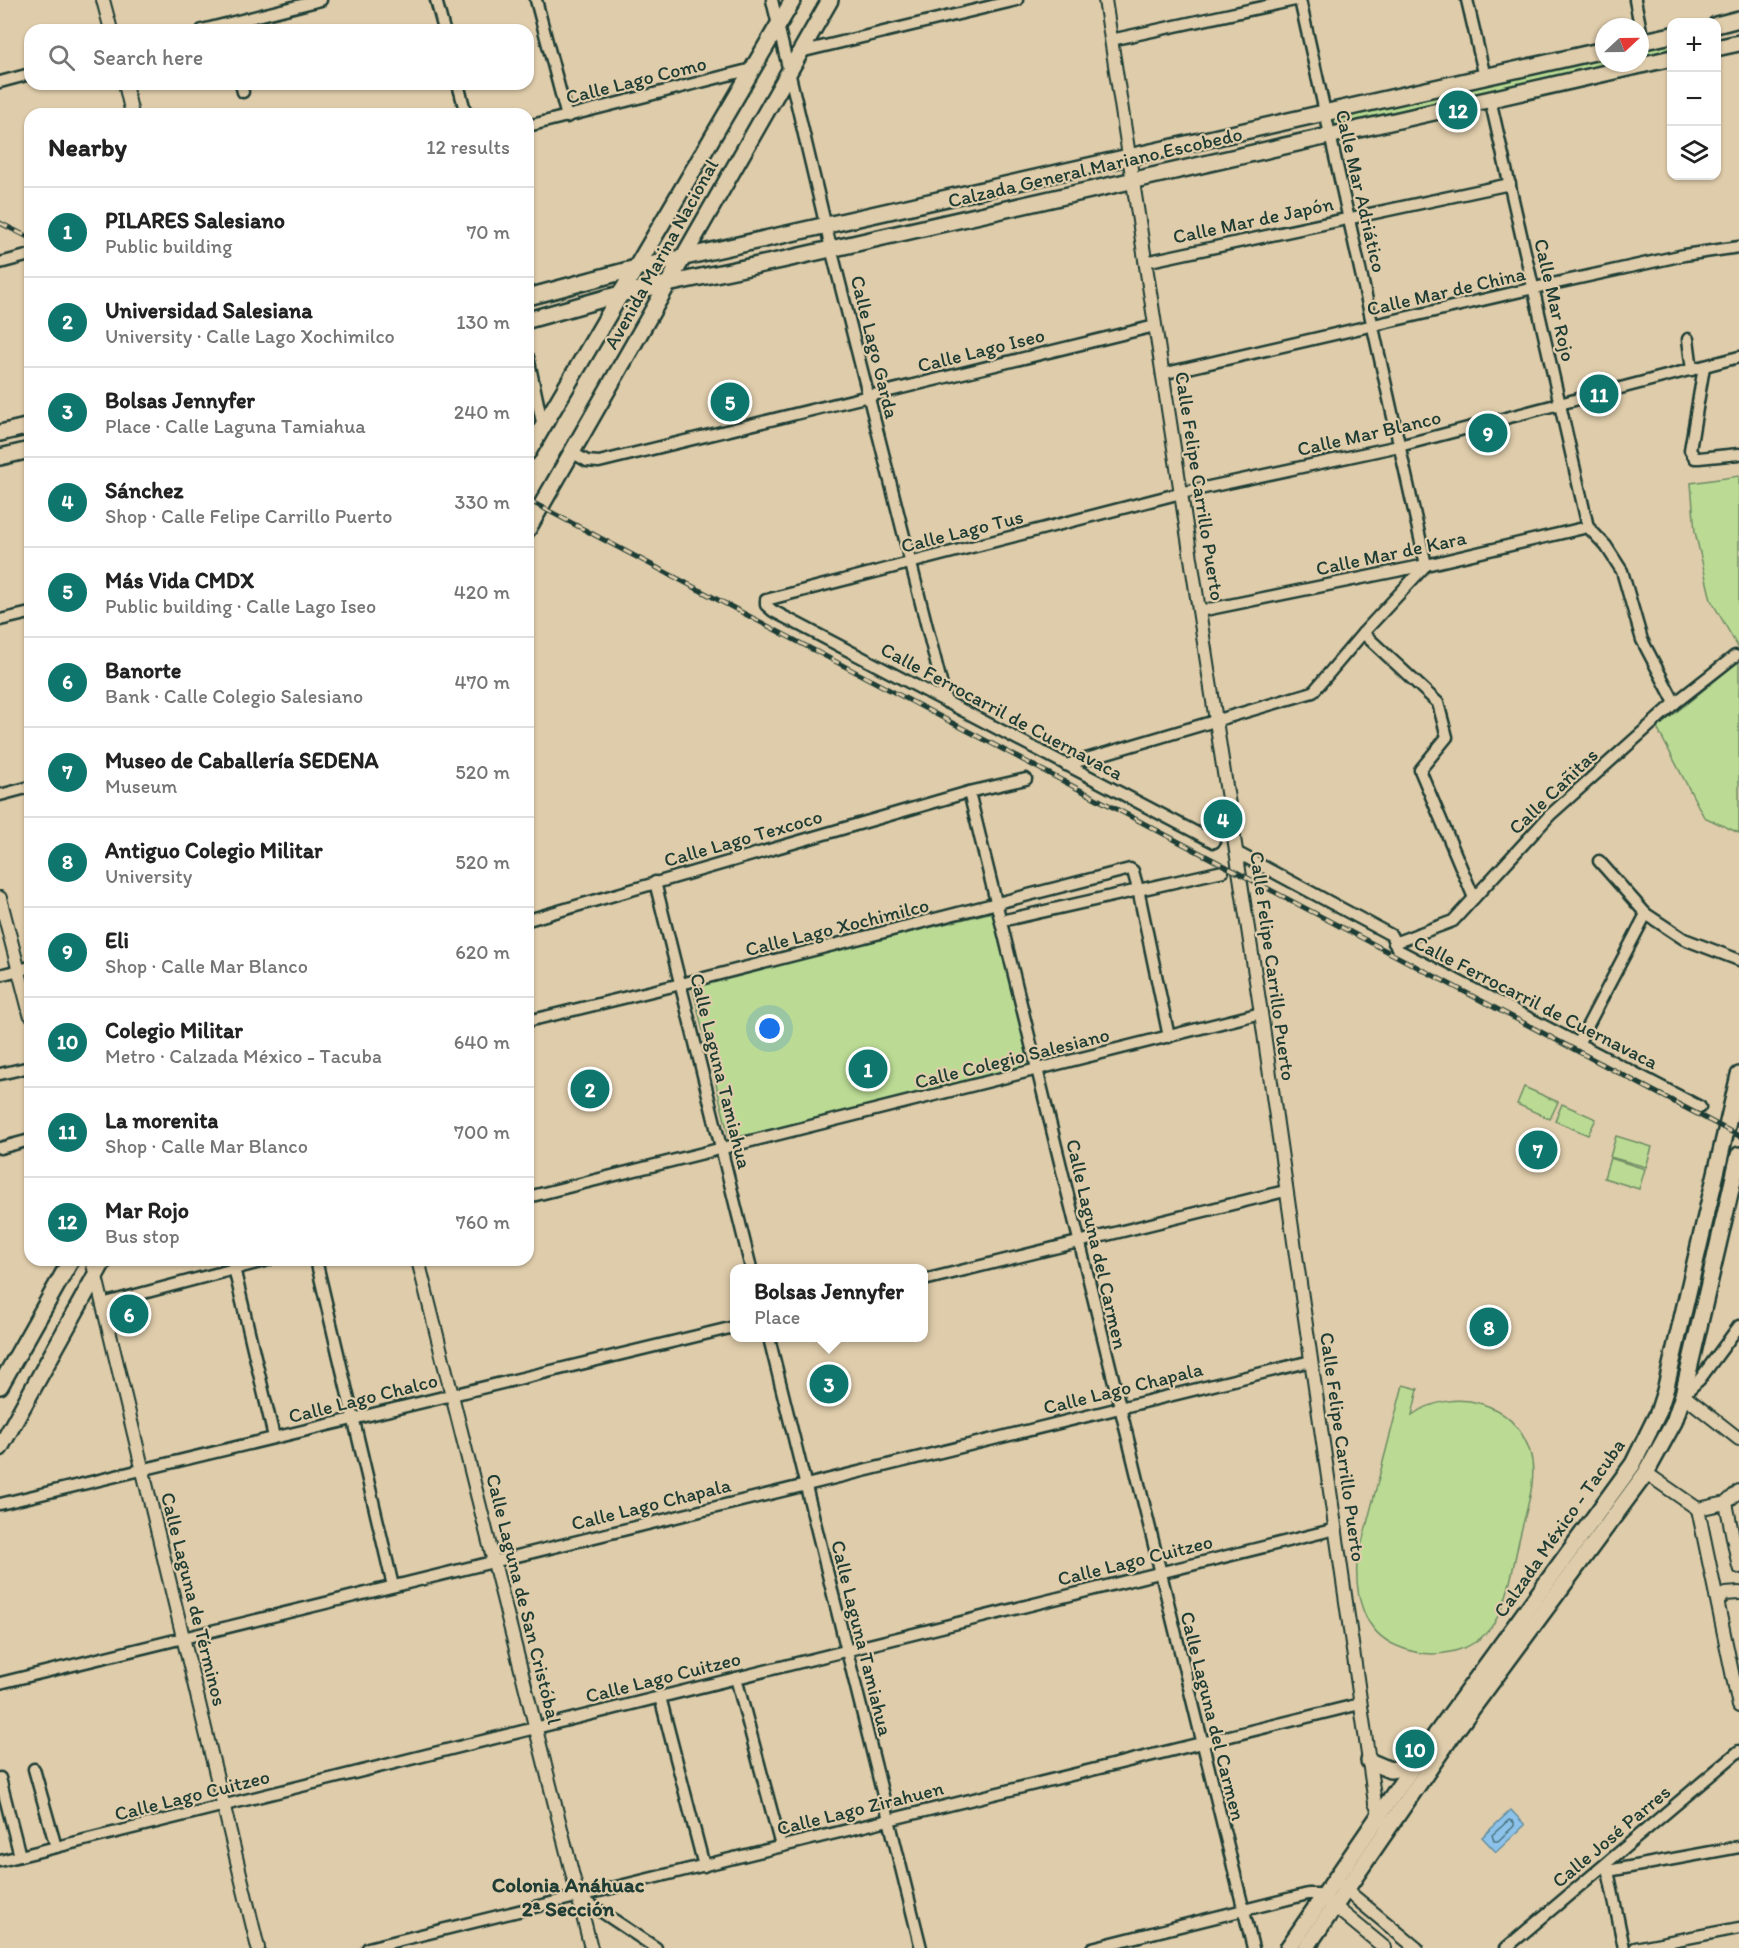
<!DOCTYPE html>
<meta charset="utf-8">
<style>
body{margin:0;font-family:Itim,sans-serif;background:#f2f2f2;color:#222}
.controls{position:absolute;right:18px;top:18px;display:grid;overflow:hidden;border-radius:12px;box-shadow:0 2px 4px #0004}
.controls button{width:54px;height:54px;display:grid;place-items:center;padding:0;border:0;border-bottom:2px solid #e0e0e0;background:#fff;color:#222;font:30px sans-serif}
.compass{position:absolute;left:1595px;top:18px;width:54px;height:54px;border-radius:50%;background:#fff;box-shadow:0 2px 4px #0004;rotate:68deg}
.you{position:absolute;left:770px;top:1029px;width:21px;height:21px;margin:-15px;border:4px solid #fff;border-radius:50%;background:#1a73e8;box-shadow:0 0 0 9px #1a73e833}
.badge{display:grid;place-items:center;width:39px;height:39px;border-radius:50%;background:#0f766e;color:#fff;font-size:20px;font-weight:700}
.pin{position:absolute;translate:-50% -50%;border:3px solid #fff;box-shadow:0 2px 6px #0006}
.popup{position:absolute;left:730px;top:1264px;width:198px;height:78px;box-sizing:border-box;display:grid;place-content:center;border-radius:12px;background:#fff;filter:drop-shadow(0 2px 4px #0005);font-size:20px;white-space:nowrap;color:#767676}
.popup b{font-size:22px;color:#222}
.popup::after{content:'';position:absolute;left:50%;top:100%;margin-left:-12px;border:12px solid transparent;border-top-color:#fff}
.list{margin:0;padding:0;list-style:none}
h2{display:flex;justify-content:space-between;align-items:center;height:78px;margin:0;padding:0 24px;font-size:26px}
h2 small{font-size:20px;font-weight:400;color:#767676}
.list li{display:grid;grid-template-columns:39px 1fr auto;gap:18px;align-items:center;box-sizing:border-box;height:90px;padding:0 24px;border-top:2px solid #e0e0e0}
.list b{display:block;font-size:22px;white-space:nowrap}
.list p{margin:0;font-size:20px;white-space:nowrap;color:#767676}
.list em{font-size:20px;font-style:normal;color:#767676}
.icon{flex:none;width:33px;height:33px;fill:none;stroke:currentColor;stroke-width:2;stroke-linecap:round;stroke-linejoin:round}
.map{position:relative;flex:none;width:1739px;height:1948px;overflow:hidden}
.search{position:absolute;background:#fff;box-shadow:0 2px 4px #0004;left:24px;top:24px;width:510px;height:66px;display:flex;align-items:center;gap:15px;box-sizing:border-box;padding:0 21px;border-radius:18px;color:#767676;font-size:22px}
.panel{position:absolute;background:#fff;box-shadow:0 2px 4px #0004;left:24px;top:108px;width:510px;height:1158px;border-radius:18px}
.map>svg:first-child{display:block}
.green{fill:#bbdb94;stroke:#6d8c64;stroke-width:1.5}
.water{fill:#8dc3eb;stroke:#618da2;stroke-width:1.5}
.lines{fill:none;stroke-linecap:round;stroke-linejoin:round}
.shore{stroke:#4b737d;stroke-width:1.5}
.minor-casing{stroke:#1f3d34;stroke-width:15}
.tertiary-casing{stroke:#1f3d34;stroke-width:16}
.secondary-casing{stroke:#1f3d34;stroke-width:20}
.minor{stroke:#dfccaa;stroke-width:10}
.tertiary{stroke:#dfccaa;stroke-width:12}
.secondary{stroke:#dfccaa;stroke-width:15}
.rail-casing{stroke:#1f3d34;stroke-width:5}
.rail{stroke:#dfccaa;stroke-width:3;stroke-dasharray:9;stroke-linecap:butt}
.labels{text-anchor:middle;stroke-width:4.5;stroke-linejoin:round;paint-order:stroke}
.street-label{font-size:20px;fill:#1f3d34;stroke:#dfccaa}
.neighbourhood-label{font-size:21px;font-weight:bold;fill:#1f3d34;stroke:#dfccaa}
</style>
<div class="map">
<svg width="1739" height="1948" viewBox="0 0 1739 1948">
<rect width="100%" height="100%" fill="#dfccaa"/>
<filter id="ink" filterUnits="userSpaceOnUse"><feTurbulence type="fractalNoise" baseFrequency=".0167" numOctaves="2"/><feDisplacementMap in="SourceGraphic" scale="12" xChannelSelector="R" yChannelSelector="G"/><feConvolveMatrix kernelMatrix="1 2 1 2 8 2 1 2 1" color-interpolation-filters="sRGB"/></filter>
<g filter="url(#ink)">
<!-- green -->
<g class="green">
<path d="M1671 38V52L1640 60V45Z"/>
<path d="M1604 53V63H1625L1334 130 1330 115Z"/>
<path d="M1739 476V649L1711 600 1695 532 1691 483Z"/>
<path d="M1739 661V833L1704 817 1657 728Z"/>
<path d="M993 912 1031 1067 730 1141 692 986Z"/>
<path d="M1524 1087 1558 1102 1550 1119 1517 1104Z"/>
<path d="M1562 1104 1596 1119 1588 1135 1555 1121Z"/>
<path d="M1616 1136 1652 1147 1646 1167 1610 1157Z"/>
<path d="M1610 1158 1645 1169 1639 1189 1604 1178Z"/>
<path d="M1403 1385 1418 1389 1412 1415C1454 1386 1514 1401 1530 1452 1538 1478 1527 1507 1521 1532 1514 1559 1511 1591 1498 1616 1479 1654 1433 1662 1397 1646 1363 1632 1355 1595 1357 1562Z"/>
</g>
<!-- water -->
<path class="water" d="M1511 1810 1525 1825 1496 1852 1482 1837Z"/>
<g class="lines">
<!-- shore -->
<path class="shore" d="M1509 1820 1514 1822V1826L1498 1841H1494L1492 1835Z"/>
<defs>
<g id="minor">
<path d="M436 0 444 30"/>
<path d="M536 0 567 117"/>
<path d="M772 0 831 248 946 702"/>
<path d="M1300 0 1426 565"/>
<path d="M1467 0 1485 77"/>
<path d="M1635 0 1643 41"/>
<path d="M202 30 321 0"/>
<path d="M1111 40 1295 0"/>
<path d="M800 52 1017 0"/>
<path d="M0 82 30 74"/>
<path d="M241 84 243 92"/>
<path d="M458 84 466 114"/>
<path d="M1490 99 1588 527 1606 546 1622 571 1642 640 1675 703"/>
<path d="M528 126 752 69"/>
<path d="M1145 262 1510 184"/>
<path d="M0 263 30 255"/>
<path d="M1688 339 1692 370"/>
<path d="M528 357 543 427"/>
<path d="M1704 367 1690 450 1695 458H1699L1739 454"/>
<path d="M1162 374 1534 288 1684 255 1739 247"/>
<path d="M573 453 587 461 599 462 1155 326"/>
<path d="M1200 611 1426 565 1588 527"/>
<path d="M0 620 30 613"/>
<path d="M1363 633 1438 703 1447 737 1420 770 1474 898"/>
<path d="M1066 765 1313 692 1363 633 1426 565"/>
<path d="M969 792 1253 1948"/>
<path d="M0 795 30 787"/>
<path d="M1214 842 773 611 766 605V600L1181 493 1399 446 1739 357"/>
<path d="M1236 852 1391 935 1398 950 1700 1107"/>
<path d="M1599 861 1646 914 1684 939 1739 960"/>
<path d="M655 882 751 1268"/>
<path d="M528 920 969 792 1026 779"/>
<path d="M1001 921 1223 871"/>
<path d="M1394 943 1453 921 1550 815 1675 703 1735 656"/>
<path d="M0 975 30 967"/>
<path d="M528 1021 681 984 1130 869 1133 871 1138 889 1169 1037"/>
<path d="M1578 1044 1646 914"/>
<path d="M0 1074 30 1067"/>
<path d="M0 1148 30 1140"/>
<path d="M528 1197 1261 1013"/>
<path d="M316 1260 393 1586"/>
<path d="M234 1268 274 1437"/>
<path d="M924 1280 1285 1191"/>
<path d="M102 1304 268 1260"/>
<path d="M769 1338 921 1948"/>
<path d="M1684 1394 1700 1379 1739 1326"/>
<path d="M0 1504 734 1327"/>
<path d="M736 1678 781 1846"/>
<path d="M0 1683 1311 1361"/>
<path d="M660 1697 704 1866"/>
<path d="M34 1769 56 1847"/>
<path d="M0 1778 20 1856"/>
<path d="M0 1861 1336 1529"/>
<path d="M1607 1866 1624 1948"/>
<path d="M1608 1871 1739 1847"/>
<path d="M578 1896 656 1948"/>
<path d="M368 1948 1360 1704"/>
<path d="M1092 1948 1308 1894H1318L1324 1897"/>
<path d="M1506 1948 1739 1751"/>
<path d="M1635 1948 1739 1928"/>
</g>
<g id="tertiary">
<path d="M103 0 111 30"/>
<path d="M1105 0 1261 1013 1375 1803 1383 1821"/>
<path d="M125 84 132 114"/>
<path d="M0 898 30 1014"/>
<path d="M92 1260 258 1948"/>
<path d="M418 1260 591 1948"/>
<path d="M1683 1395 1739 1439"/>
<path d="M1646 1473 1698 1509 1726 1503 1739 1491"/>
<path d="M1726 1503 1739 1567"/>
<path d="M1698 1509 1739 1706"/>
<path d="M1718 1601 1725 1594 1739 1593"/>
<path d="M1340 1885 1416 1948"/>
<path d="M1328 1901 1385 1948"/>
</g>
<g id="secondary">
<path d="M1716 25 1739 19"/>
<path d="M1640 42 1672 35"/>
<path d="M1716 48 1739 43"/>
<path d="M528 297 636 268 1604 50"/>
<path d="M528 320 624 293 782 260 1672 58"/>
<path d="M0 433 30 426"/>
<path d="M528 452 793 0"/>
<path d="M0 457 30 450"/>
<path d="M528 529 830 0"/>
<path d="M0 1386 71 1260"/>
<path d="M0 1448 104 1260"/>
<path d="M1369 1761 1390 1770 1413 1766"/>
<path d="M1288 1948 1413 1766 1633 1464 1658 1413 1665 1391 1739 1075"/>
<path d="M1306 1948 1451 1737 1646 1473 1674 1422 1683 1395 1739 1155"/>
</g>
</defs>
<!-- minor casing -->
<use href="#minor" class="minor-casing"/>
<!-- tertiary casing -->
<use href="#tertiary" class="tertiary-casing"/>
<!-- secondary casing -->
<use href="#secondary" class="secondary-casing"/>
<!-- minor -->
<use href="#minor" class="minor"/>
<!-- tertiary -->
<use href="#tertiary" class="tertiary"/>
<!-- secondary -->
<use href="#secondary" class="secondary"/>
<defs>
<g id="rail">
<path d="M0 223 30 238"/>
<path d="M528 500 1739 1136"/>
</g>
</defs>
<!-- rail casing -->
<use href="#rail" class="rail-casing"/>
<!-- rail -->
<use href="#rail" class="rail"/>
</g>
</g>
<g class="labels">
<!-- street labels -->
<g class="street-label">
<text transform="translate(636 80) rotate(-14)" y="7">Calle Lago Como</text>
<text transform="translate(1095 167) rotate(-13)" y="7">Calzada General Mariano Escobedo</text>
<text transform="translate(1361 191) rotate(77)" y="7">Calle Mar Adriático</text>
<text transform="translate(1253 220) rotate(-12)" y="7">Calle Mar de Japón</text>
<text transform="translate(661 254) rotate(-61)" y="7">Avenida Marina Nacional</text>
<text transform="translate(1446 291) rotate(-13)" y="7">Calle Mar de China</text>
<text transform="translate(1555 300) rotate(77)" y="7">Calle Mar Rojo</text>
<text transform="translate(875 347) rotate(76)" y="7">Calle Lago Garda</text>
<text transform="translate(981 350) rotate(-14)" y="7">Calle Lago Iseo</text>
<text transform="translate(1369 433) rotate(-13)" y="7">Calle Mar Blanco</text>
<text transform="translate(1200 486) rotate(81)" y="7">Calle Felipe Carrillo Puerto</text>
<text transform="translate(962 531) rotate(-14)" y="7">Calle Lago Tus</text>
<text transform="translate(1391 553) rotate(-12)" y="7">Calle Mar de Kara</text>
<text transform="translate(1002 711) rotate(28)" y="7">Calle Ferrocarril de Cuernavaca</text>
<text transform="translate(1553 791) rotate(-44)" y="7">Calle Cañitas</text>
<text transform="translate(743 838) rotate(-16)" y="7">Calle Lago Texcoco</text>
<text transform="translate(837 927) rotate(-14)" y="7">Calle Lago Xochimilco</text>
<text transform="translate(1273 966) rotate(82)" y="7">Calle Felipe Carrillo Puerto</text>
<text transform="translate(1536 1002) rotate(27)" y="7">Calle Ferrocarril de Cuernavaca</text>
<text transform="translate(1012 1058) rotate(-14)" y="7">Calle Colegio Salesiano</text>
<text transform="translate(721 1071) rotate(76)" y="7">Calle Laguna Tamiahua</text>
<text transform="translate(1097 1244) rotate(77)" y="7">Calle Laguna del Carmen</text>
<text transform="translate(1123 1388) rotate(-14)" y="7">Calle Lago Chapala</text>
<text transform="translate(363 1398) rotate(-14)" y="7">Calle Lago Chalco</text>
<text transform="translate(1343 1447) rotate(82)" y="7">Calle Felipe Carrillo Puerto</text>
<text transform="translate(651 1504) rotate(-14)" y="7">Calle Lago Chapala</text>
<text transform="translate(1559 1528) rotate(-55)" y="7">Calzada México - Tacuba</text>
<text transform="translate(1135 1560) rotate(-14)" y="7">Calle Lago Cuitzeo</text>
<text transform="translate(194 1599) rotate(76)" y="7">Calle Laguna de Términos</text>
<text transform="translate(524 1599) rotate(76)" y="7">Calle Laguna de San Cristóbal</text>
<text transform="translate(862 1638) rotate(76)" y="7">Calle Laguna Tamiahua</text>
<text transform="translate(663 1677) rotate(-14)" y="7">Calle Lago Cuitzeo</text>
<text transform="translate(1213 1716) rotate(76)" y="7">Calle Laguna del Carmen</text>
<text transform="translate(192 1795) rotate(-14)" y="7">Calle Lago Cuitzeo</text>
<text transform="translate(860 1808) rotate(-14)" y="7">Calle Lago Zirahuen</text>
<text transform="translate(1611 1836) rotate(-40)" y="7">Calle José Parres</text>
</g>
<!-- neighbourhood labels -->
<g class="neighbourhood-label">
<text x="568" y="1892">Colonia Anáhuac<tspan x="568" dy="24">2ª Sección</tspan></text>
</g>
</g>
</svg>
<div class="controls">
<button>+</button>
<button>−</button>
<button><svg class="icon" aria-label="layers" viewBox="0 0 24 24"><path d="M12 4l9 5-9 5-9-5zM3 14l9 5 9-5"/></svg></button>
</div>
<svg class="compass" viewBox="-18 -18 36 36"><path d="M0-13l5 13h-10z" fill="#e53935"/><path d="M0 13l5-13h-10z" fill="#767676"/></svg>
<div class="you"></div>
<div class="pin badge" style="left:868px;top:1069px">1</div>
<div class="pin badge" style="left:590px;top:1089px">2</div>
<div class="pin badge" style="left:829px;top:1384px">3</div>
<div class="popup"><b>Bolsas Jennyfer</b>Place</div>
<div class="pin badge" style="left:1223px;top:819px">4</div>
<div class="pin badge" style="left:730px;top:402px">5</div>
<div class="pin badge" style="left:129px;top:1314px">6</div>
<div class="pin badge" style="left:1538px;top:1150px">7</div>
<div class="pin badge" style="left:1489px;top:1327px">8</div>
<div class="pin badge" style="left:1488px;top:433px">9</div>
<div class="pin badge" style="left:1415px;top:1749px">10</div>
<div class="pin badge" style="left:1599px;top:394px">11</div>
<div class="pin badge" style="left:1458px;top:110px">12</div>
<div class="search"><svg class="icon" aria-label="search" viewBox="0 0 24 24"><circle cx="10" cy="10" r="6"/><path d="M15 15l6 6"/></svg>Search here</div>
<section class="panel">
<h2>Nearby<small>12 results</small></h2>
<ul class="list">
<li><span class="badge">1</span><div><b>PILARES Salesiano</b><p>Public building</p></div><em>70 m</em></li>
<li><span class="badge">2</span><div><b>Universidad Salesiana</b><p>University · Calle Lago Xochimilco</p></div><em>130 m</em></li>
<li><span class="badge">3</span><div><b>Bolsas Jennyfer</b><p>Place · Calle Laguna Tamiahua</p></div><em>240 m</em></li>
<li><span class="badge">4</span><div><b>Sánchez</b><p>Shop · Calle Felipe Carrillo Puerto</p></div><em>330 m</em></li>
<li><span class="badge">5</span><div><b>Más Vida CMDX</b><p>Public building · Calle Lago Iseo</p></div><em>420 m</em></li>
<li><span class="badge">6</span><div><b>Banorte</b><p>Bank · Calle Colegio Salesiano</p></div><em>470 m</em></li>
<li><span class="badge">7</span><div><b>Museo de Caballería SEDENA</b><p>Museum</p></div><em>520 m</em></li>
<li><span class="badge">8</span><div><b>Antiguo Colegio Militar</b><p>University</p></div><em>520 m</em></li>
<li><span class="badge">9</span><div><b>Eli</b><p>Shop · Calle Mar Blanco</p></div><em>620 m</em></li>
<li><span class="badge">10</span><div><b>Colegio Militar</b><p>Metro · Calzada México - Tacuba</p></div><em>640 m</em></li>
<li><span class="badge">11</span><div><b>La morenita</b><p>Shop · Calle Mar Blanco</p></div><em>700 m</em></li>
<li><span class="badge">12</span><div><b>Mar Rojo</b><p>Bus stop</p></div><em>760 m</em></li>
</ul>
</section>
</div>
